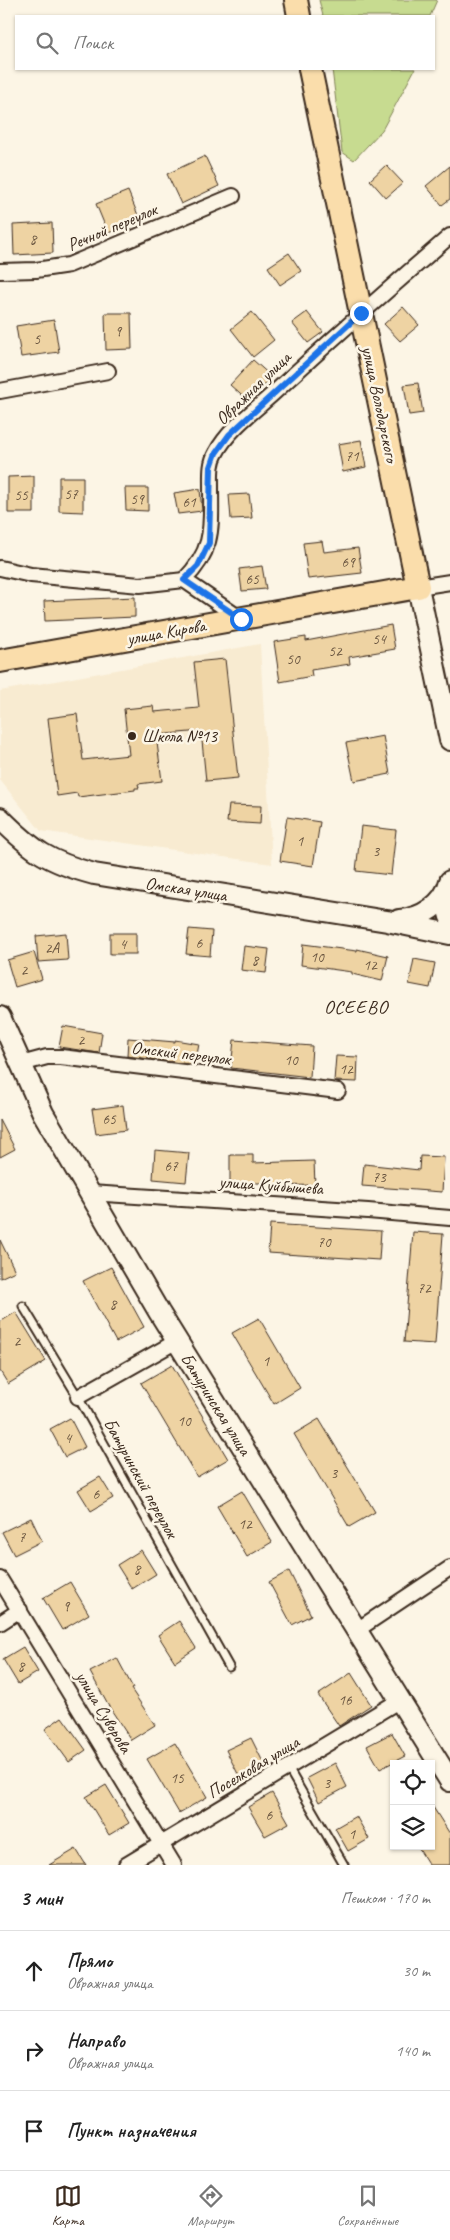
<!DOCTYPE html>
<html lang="ru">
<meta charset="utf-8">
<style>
body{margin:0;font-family:Caveat,sans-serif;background:#f6f6f6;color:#222}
.controls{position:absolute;right:15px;bottom:15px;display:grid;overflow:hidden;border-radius:0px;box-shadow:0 1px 4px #0004}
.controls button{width:45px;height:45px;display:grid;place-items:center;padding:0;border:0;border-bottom:1px solid #e0e0e0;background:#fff;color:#222;font:25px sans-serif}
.stop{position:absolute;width:15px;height:15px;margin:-11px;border:4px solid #1a73e8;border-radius:50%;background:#fff}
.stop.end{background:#1a73e8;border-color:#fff;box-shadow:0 1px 5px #0008}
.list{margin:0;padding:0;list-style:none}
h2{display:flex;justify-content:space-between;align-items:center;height:65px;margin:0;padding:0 20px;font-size:21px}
h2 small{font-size:16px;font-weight:400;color:#767676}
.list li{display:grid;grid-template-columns:32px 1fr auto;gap:15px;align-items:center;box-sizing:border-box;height:80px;padding:0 20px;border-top:1px solid #e0e0e0}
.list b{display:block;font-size:19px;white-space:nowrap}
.list p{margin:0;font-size:16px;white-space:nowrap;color:#767676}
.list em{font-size:16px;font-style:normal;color:#767676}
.icon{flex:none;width:28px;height:28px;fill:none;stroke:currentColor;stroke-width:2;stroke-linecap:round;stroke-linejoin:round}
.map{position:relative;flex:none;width:450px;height:1865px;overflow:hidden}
.search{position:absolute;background:#fff;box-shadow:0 1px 4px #0004;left:15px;right:15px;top:15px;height:55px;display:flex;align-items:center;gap:12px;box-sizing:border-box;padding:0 18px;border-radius:0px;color:#767676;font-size:19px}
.sheet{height:305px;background:#fff}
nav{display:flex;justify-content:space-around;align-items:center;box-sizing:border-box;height:70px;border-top:1px solid #e0e0e0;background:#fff;font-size:14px;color:#767676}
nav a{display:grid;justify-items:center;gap:2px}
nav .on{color:#3b2a1e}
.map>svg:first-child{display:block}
.built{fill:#f8ebd1}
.green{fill:#c7db90;stroke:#818257}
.building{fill:#eed3a3;stroke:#3b2a1e}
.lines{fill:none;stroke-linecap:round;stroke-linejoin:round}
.lane-casing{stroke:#3b2a1e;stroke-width:11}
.street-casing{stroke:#3b2a1e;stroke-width:18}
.secondary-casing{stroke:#3b2a1e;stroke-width:24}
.primary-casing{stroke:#3b2a1e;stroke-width:26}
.lane{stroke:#fcf5e5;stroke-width:7}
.street{stroke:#fcf5e5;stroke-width:14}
.secondary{stroke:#fcf5e5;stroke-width:20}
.primary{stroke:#faddab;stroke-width:22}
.route{stroke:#1a73e8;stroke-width:6}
.poi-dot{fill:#3b2a1e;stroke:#fcf5e5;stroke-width:2}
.labels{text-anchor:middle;stroke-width:5;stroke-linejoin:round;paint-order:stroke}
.number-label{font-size:15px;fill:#68543f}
.street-label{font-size:18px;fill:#3b2a1e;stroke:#fcf5e5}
.poi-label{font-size:18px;fill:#3b2a1e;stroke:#fcf5e5;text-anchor:start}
.neighbourhood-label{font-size:19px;letter-spacing:1px;fill:#3b2a1e;stroke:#fcf5e5}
</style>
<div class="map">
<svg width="450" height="1865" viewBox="0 0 450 1865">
<rect width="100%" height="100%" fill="#fcf5e5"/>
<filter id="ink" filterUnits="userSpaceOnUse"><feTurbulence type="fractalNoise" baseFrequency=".02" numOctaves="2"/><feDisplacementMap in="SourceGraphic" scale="10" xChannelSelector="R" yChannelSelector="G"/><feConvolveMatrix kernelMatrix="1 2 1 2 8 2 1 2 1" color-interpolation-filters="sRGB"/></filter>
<g filter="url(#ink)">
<!-- built -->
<path class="built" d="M260 644 272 864 41 831 0 780V691Z"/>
<!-- green -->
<g class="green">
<path d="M319 0H437L430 16H323Z"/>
<path d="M332 69H415L382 130 354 160 342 152Z"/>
</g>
<!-- building -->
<g class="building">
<path d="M205 156 219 186 181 204 167 174Z"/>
<path d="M386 165 403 183 386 198 370 180Z"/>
<path d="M450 166V199L442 205 426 186Z"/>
<path d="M128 191 140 220 108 233 96 204Z"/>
<path d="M52 223 53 253 14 255 13 225Z"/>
<path d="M289 253 301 271 280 285 268 267Z"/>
<path d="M403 307 419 325 400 341 384 324Z"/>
<path d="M252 312 274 340 253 357 231 329Z"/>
<path d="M307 312 323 332 308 343 292 323Z"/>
<path d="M105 313H131L132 349 106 350Z"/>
<path d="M54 320 59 352 21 357 16 326Z"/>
<path d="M253 360 272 377 249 402 230 385Z"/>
<path d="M418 383 423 413 409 415 404 385Z"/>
<path d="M361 440 366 467 343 472 338 444Z"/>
<path d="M34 476V513H8V477Z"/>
<path d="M59 477H83V512L59 511Z"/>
<path d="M125 488H148V511L126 510Z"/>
<path d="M200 489 202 511 178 514 174 493Z"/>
<path d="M249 494 252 518 231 519 229 495Z"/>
<path d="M322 541 324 552 358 548 362 573 308 579 303 543Z"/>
<path d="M262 566 266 589 242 591 239 569Z"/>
<path d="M135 597V617L45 621 44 601Z"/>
<path d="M391 625 395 649 349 657 350 664 311 670 312 676 280 682 274 642 306 637V641Z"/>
<path d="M225 659 238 778 206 781 201 731 156 735 162 781 138 784 139 788H135V790L78 797 77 793 57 796 48 718 77 714 83 760 129 755 124 709 153 706 154 712 199 708 194 662Z"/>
<path d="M383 736 390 774 354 781 346 743Z"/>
<path d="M229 805 261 806 260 824 227 822Z"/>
<path d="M287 817 320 822 313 866 280 861Z"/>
<path d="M361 826 396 830 391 875 356 871Z"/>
<path d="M189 929 212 931 210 956 186 954Z"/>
<path d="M66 933 68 960 38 962 36 936Z"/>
<rect x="110" y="933" width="26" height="21"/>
<path d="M303 944 357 951V949L388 956 382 981 352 974V972L301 965Z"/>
<path d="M244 946 269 949 266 973 241 970Z"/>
<path d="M34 952 42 979 15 987 7 960Z"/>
<path d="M414 959 435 963 430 988 409 984Z"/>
<path d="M63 1026 102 1033 99 1053 59 1047Z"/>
<path d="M128 1038 175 1042V1040L199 1044 195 1065 127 1056Z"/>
<path d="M234 1040 312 1046 310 1077 231 1068Z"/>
<path d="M336 1056 358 1057 357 1082 334 1081Z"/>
<path d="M123 1105 126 1130 96 1134 92 1109Z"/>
<path d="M0 1120 15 1149 0 1157Z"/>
<path d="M155 1150 189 1153 186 1182 153 1179Z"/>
<path d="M230 1155H253V1163L314 1161 315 1185 273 1186V1183H230Z"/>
<path d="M420 1156 444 1157 442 1192 362 1186 364 1164 419 1170Z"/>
<path d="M270 1224 381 1231 379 1260 268 1253Z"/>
<path d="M413 1232 443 1234 435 1344 404 1342Z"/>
<path d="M0 1240 15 1271 0 1278Z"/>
<path d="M111 1267 144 1327 116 1342 83 1281Z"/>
<path d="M16 1312 46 1361 8 1384 0 1371V1322Z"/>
<path d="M259 1318 300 1388 274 1404 232 1333Z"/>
<path d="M172 1365 228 1459 197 1477 141 1383Z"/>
<path d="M70 1418 85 1447 65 1457 50 1429Z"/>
<path d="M319 1419 375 1512 349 1527 294 1434Z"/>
<path d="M100 1477 113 1498 91 1511 78 1490Z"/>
<path d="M242 1491 272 1542 247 1557 217 1506Z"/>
<path d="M31 1518 42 1541 14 1555 2 1532Z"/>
<path d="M141 1550 156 1574 132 1589 117 1565Z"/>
<path d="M289 1571 311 1615 292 1625 269 1582Z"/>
<path d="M70 1582 89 1614 62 1630 43 1598Z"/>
<path d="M179 1621 196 1648 175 1662 158 1635Z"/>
<path d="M23 1647 38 1672 18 1684 3 1659Z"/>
<path d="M117 1658 133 1688 131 1689 155 1725 131 1740 108 1705 90 1672Z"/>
<path d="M351 1673 371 1705 339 1726 318 1695Z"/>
<path d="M62 1717 86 1750 69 1762 45 1729Z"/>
<path d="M392 1733 405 1756 380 1769 367 1746Z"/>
<path d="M251 1738 264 1764 239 1776 226 1750Z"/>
<path d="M175 1743 207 1797 179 1813 147 1759Z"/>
<path d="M335 1763 347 1787 319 1802 307 1778Z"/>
<path d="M106 1785 129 1823 109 1835 86 1797Z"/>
<path d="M272 1793 289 1823 265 1836 248 1807Z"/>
<path d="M431 1804 450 1834V1865H429L417 1846H431Z"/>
<path d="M356 1816 369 1839 348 1851 335 1828Z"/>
<path d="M76 1849 86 1865H49Z"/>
</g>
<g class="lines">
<defs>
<g id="lane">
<path d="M23 1306 78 1397 229 1667"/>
<path d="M288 1768 344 1865"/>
</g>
<g id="street">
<path d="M0 271 36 270 69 265 233 196"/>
<path d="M0 391 108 371"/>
<path d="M0 568 31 575 140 585 184 580"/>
<path d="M418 587 450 582"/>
<path d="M241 619 184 580C215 549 211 527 211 486 211 475 210 463 216 453 229 428 257 409 277 390 333 338 391 287 450 236"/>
<path d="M21 1064 47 1057H61L338 1091"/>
<path d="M90 1193 368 1211 450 1218"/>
<path d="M78 1397 177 1341"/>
<path d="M0 1579 174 1865"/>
<path d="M0 1623 20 1610"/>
<path d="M357 1630 450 1568"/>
<path d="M126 1865 400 1700"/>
</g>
<g id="secondary">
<path d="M418 587 450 740"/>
<path d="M0 818C33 851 49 862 94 874L387 921 450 934"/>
<path d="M450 885 446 902 450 917"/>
<path d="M399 920C421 919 445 904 450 881"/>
<path d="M0 1017 43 1113 159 1312 450 1781"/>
</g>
<g id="primary">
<path d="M296 0 299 16"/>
<path d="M0 661 418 587 310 69"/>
</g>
</defs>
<!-- lane casing -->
<use href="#lane" class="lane-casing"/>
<!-- street casing -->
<use href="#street" class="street-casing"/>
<!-- secondary casing -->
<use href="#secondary" class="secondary-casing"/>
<!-- primary casing -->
<use href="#primary" class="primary-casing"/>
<!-- lane -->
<use href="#lane" class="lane"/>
<!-- street -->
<use href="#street" class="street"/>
<!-- secondary -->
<use href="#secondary" class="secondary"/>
<!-- primary -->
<use href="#primary" class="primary"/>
</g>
</g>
<g class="lines" filter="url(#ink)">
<!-- route -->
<path class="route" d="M241 619 184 580 198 566 209 543 211 467 216 453 229 435 361 313"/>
</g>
<!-- markers -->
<circle class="poi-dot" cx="132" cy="736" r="5"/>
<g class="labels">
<!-- number labels -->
<g class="number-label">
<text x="33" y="244">8</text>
<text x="118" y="336">9</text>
<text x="37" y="344">5</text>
<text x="352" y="461">71</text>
<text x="71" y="499">57</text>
<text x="21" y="500">55</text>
<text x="137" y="504">59</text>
<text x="189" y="507">61</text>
<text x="348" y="567">69</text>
<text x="252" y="584">65</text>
<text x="379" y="644">54</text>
<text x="335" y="656">52</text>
<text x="293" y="664">50</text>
<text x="300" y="846">1</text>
<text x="376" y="856">3</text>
<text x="199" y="948">6</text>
<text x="123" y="949">4</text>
<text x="52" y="953">2А</text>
<text x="317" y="962">10</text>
<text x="255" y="965">8</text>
<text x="370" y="970">12</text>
<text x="24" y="975">2</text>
<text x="81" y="1045">2</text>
<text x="291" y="1065">10</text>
<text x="346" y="1074">12</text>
<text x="109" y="1124">65</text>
<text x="171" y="1171">67</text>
<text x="379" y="1182">73</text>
<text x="324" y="1247">70</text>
<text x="424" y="1293">72</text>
<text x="113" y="1309">8</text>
<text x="17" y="1346">2</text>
<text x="266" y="1366">1</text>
<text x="184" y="1426">10</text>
<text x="68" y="1443">4</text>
<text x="334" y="1478">3</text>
<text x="96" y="1499">6</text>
<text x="245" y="1529">12</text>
<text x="22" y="1542">7</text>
<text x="137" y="1574">8</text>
<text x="66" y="1611">9</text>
<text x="21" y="1671">8</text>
<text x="345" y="1705">16</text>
<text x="177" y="1783">15</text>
<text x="327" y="1788">3</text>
<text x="269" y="1820">6</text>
<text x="352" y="1839">1</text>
</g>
<!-- street labels -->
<g class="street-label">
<text transform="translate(112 227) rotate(-23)" y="6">Речной переулок</text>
<text transform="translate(253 388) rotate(-44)" y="6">Овражная улица</text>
<text transform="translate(380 404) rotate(78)" y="6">улица Володарского</text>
<text transform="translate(166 632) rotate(-10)" y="6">улица Кирова</text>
<text transform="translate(186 889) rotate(9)" y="6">Омская улица</text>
<text transform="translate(181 1053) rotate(7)" y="6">Омский переулок</text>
<text transform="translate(271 1185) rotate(4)" y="6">улица Куйбышева</text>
<text transform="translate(216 1404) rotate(58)" y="6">Батуринская улица</text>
<text transform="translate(141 1478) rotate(61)" y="6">Батуринский переулок</text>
<text transform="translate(104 1712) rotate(59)" y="6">улица Суворова</text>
<text transform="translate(253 1767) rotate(-31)" y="6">Поселковая улица</text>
</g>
<!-- poi labels -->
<g class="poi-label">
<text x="142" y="742">Школа №13</text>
</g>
<!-- neighbourhood labels -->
<g class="neighbourhood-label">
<text x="356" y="1013">ОСЕЕВО</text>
</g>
</g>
</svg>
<div class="controls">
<button><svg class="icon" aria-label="locate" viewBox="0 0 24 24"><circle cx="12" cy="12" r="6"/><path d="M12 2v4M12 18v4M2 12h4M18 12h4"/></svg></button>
<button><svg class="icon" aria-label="layers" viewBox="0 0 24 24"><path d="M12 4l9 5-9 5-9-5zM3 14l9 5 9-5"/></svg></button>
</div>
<div class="stop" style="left:241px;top:619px"></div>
<div class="stop end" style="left:361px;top:313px"></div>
<div class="search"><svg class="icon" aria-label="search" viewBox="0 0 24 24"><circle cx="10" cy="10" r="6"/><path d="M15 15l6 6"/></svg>Поиск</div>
</div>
<section class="sheet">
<h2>3 мин<small>Пешком · 170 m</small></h2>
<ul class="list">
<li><svg class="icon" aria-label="ahead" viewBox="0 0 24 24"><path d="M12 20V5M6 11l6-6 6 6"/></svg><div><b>Прямо</b><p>Овражная улица</p></div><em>30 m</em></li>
<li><svg class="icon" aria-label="right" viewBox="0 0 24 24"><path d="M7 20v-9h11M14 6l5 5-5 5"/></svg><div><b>Направо</b><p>Овражная улица</p></div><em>140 m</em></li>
<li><svg class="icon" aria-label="arrive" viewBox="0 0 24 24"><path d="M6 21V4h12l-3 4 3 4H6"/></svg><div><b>Пункт назначения</b></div></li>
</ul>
</section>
<nav>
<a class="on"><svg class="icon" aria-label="map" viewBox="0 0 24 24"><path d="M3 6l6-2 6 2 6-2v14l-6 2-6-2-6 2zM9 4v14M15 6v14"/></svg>Карта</a>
<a><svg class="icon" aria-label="directions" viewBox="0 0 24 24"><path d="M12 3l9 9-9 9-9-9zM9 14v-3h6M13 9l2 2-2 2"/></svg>Маршрут</a>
<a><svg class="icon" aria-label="saved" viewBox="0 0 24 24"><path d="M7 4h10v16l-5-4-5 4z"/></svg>Сохранённые</a>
</nav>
